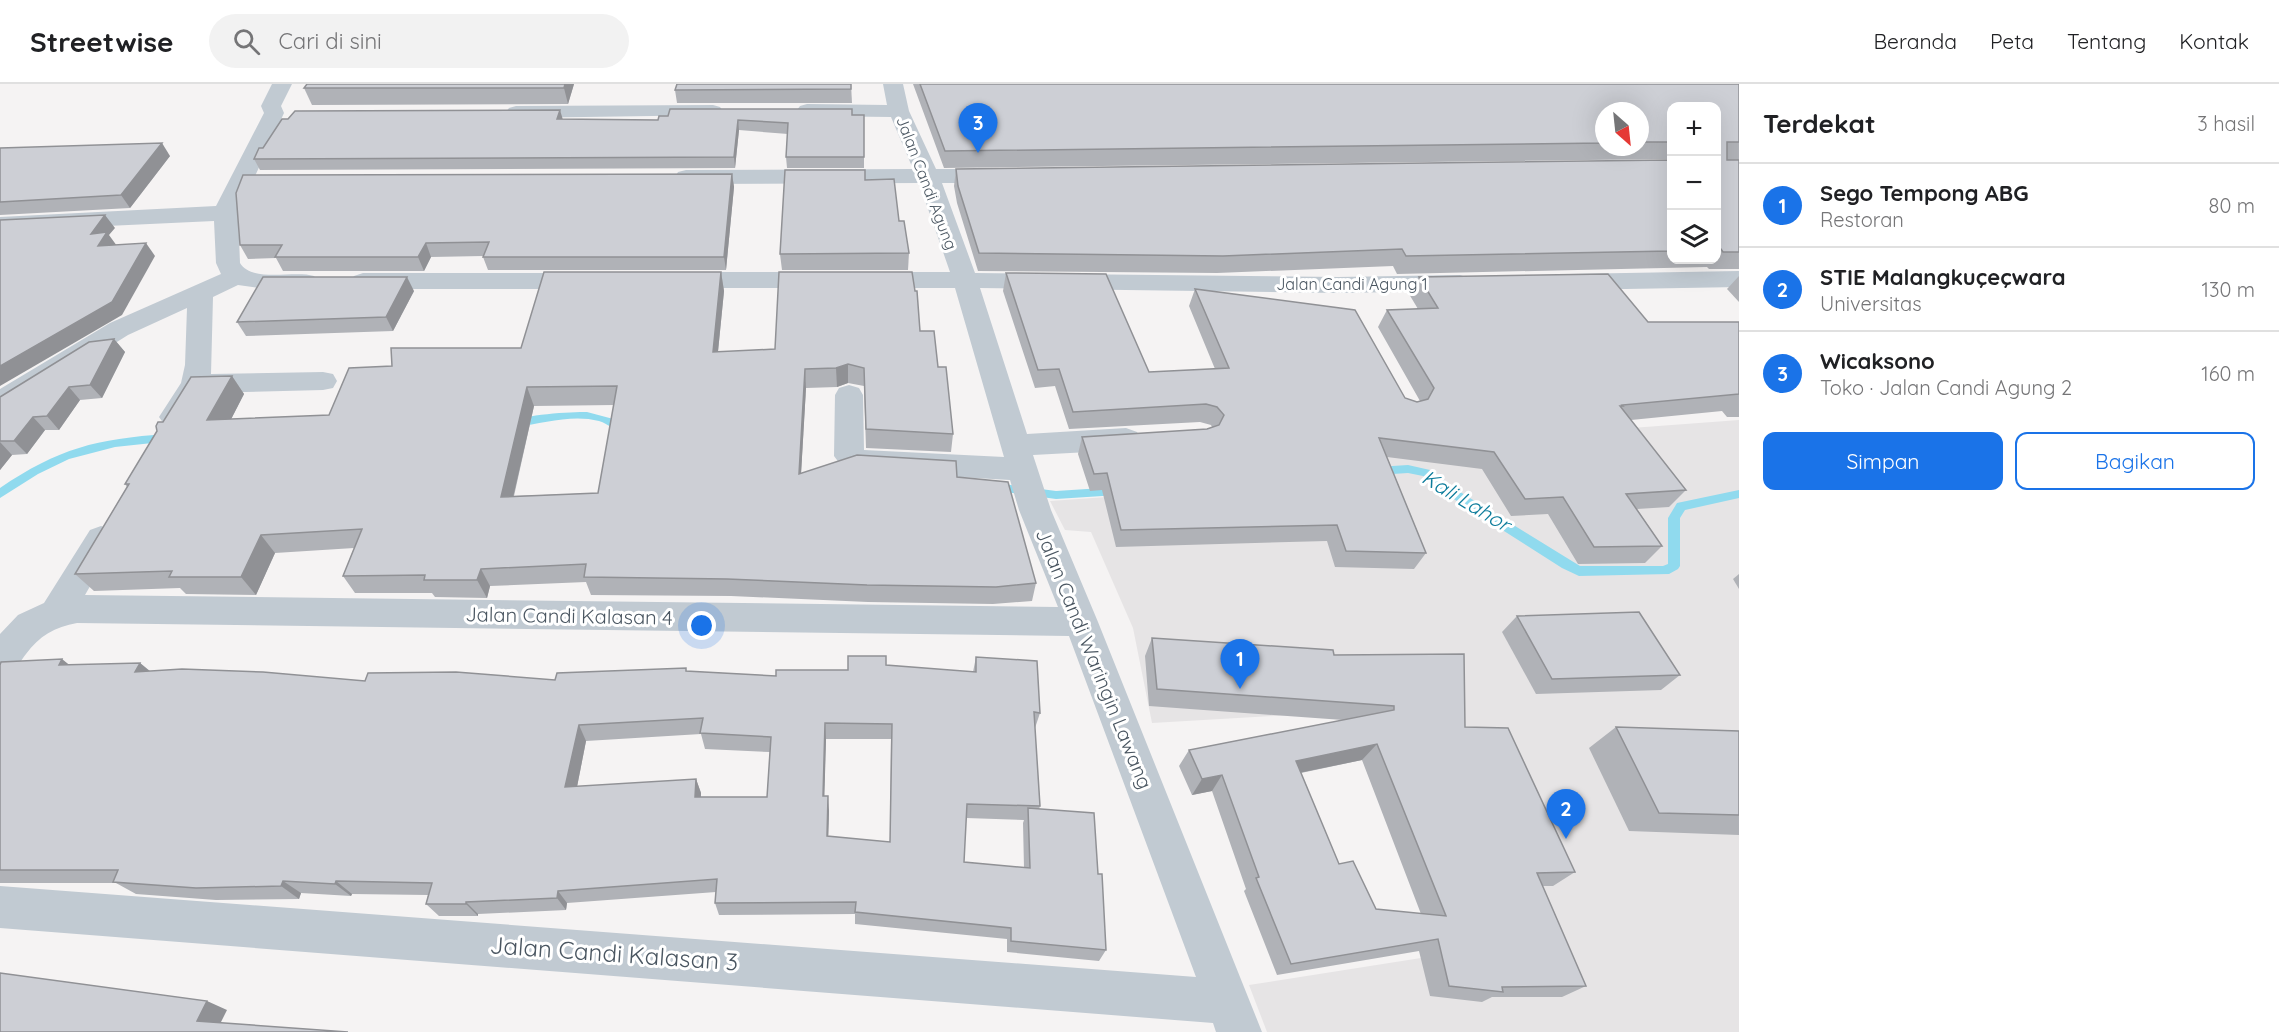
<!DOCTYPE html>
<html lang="id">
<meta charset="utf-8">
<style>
body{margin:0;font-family:Quicksand,sans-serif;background:#f2f2f2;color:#202124}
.controls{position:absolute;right:18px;top:18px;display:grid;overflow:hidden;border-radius:12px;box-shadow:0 6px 24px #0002}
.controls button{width:54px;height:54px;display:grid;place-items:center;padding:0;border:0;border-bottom:2px solid #e0e0e0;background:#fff;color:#202124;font:30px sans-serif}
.compass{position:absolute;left:1595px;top:18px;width:54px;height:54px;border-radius:50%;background:#fff;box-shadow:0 6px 24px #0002;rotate:153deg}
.you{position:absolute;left:702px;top:542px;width:21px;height:21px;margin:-15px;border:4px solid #fff;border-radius:50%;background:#1a73e8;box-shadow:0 0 0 9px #1a73e833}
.badge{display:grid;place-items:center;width:39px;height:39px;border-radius:50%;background:#1a73e8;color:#fff;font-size:20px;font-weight:700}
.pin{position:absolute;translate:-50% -50px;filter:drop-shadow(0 2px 3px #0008)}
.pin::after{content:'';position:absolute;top:32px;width:21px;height:18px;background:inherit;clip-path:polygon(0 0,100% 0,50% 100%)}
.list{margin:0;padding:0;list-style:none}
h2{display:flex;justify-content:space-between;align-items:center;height:78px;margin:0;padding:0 24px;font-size:26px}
h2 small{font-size:20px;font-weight:400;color:#757577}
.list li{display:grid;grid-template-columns:39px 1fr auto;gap:18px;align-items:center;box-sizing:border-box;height:84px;padding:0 24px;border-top:2px solid #e0e0e0}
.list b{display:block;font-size:22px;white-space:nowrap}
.list p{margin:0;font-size:20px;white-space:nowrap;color:#757577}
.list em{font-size:20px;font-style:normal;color:#757577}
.actions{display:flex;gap:12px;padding:18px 24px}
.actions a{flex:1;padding:14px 0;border:2px solid #1a73e8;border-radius:12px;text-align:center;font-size:21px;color:#1a73e8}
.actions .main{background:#1a73e8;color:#fff}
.icon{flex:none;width:33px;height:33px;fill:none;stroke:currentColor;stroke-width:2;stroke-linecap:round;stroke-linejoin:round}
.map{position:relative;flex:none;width:1739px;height:948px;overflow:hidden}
header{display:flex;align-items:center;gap:36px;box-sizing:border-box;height:84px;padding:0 30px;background:#fff;border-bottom:2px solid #e0e0e0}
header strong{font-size:28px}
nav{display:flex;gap:33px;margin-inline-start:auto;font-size:21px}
.search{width:420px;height:54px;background:#f2f2f2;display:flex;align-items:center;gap:15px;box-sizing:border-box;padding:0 21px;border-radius:33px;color:#757577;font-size:22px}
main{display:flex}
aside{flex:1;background:#fff}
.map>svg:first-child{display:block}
.education{fill:#e6e4e5}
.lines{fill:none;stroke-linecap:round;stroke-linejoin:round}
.stream{fill:#90daee;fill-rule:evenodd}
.street{fill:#c1cad2;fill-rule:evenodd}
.wall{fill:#b0b2b7;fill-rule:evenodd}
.shaded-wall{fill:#909195}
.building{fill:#cdcfd5;stroke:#909195;stroke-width:1.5;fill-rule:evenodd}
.labels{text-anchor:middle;stroke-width:6;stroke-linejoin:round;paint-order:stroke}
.far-street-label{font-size:16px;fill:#4a5661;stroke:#fff}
.street-label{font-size:20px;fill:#4a5661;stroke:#fff}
.water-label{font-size:21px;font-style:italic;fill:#0c7c9b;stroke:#fff}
.near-street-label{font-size:24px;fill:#4a5661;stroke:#fff}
</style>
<header>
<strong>Streetwise</strong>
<div class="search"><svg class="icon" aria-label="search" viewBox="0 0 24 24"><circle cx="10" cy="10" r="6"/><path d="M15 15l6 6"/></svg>Cari di sini</div>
<nav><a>Beranda</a><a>Peta</a><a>Tentang</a><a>Kontak</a></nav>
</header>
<main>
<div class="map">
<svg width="1739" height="948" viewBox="0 0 1739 948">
<rect width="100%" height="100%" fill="#f5f3f3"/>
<!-- education -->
<path class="education" d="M1739 336V948H1267L1249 901 1440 871 1343 628 1152 639 1133 544 1091 448 1065 446 1050 417 1278 401 1254 345 1472 356Z"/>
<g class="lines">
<!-- stream -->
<g class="stream">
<path d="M587 328 617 336 629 347 624 351C615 347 609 340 599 337 573 330 543 339 517 343L512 339C521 330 572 328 587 328Z"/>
<path d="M167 350 171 351 172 354 171 357 115 363 69 375 38 390 0 414V404C59 364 96 355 167 350Z"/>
<path d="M1408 381 1430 386 1457 406 1580 482H1663L1668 480V434L1677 419 1739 406V414L1685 426 1680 434V482L1678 485 1669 490 1579 492 1562 484 1449 412 1423 392 1408 389 1377 391 1371 387 1377 383Z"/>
<path d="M995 399 1056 407 1118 403 1124 407 1118 411 1056 415 991 406 989 403Z"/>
</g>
<!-- street -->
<g class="street">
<path d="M272 0H292L281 22 284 29 238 129 240 179C252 199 294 186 314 192L318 197 314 202 273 206 238 201 213 213 211 290 323 288 333 290 337 297 333 304 323 306 203 309 184 340 174 343 164 340 159 333 181 299 185 281 187 224 128 251 10 325 0 328V305L110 239 221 190 216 179 214 137 0 147V133L216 122 264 29 261 22Z"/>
<path d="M883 0H903L909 27 936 85H1001L1009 87 1012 92 1009 97 1001 99H942L975 189 1338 193 1460 191 1469 194 1473 199 1469 204 1460 207 1338 209 980 204 1027 350 1126 344 1137 348 1141 355 1137 362 1126 366 1033 371 1051 426 1098 538 1262 948H1216L1213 939 0 844V802L1196 893 1069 552 77 539C55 543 39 552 26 570 16 583 16 590 0 595V550L18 531 44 519 90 446 101 442 112 446 117 455 85 511 1058 523 1019 426 1010 396 854 387 843 384 834 372 835 311 839 304 849 301 859 304 863 311 864 366 1004 373 955 204H678L669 201 665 196 669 191 678 188H950L919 99 686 100 678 98 675 93 678 88 686 86 913 85 891 33 807 32 800 30 797 26 800 22 807 20 887 21Z"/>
<path d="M713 21 720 23 723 27 720 31 516 34 509 32 506 28 509 24 516 22Z"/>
<path d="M1739 187V203L1569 206 1560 203 1556 198 1560 193 1569 190Z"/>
<path d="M363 189H587L596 192 600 197 596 202 587 205H363L354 202 350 197 354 192Z"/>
</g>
</g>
<!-- wall -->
<g class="wall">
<path d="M307 0H574L568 20 312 21 304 4Z"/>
<path d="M851 0 852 19H677L675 6Z"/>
<path d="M913 0H1739V185H1709L1707 183 1397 190 1393 182 1217 189 978 187 957 119 954 102 956 85 1671 76V176H1716V22H1671V75L944 84ZM1604 27H1640V63H1604Z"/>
<path d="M864 31V84H787L786 73 788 50 739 46 735 84 260 86 254 75 562 35 658 36Z"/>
<path d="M0 64 170 72 130 124 0 131Z"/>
<path d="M732 90 734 103 726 186H488L483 173V172L431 173 424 187H283L276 174 248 175 240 161Z"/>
<path d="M865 96 899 137 909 169 908 186H782L780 170Z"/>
<path d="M721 188 724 207 718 268 775 265 920 247 938 283 953 350 951 368 866 364 864 302 848 299 837 303 806 304 801 389 957 393 1036 499 1032 517 993 520 868 518 731 512 591 511 586 498 490 502 487 514 435 513 432 509H355L343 492 354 464 275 469 256 511 186 510 180 504 94 507 75 490 127 403 125 400 163 338 232 292 244 310 231 335 329 331 392 282 521 264ZM614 321 598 409 514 412 534 322Z"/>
<path d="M1006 189 1149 288 1215 285 1189 222 1195 205 1405 314 1417 318 1420 317 1378 243 1387 226 1418 225 1409 210 1419 193 1648 238H1739V333H1727L1722 327 1631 336 1686 406 1669 423 1637 425 1662 462 1645 479 1578 480 1548 430 1511 432 1482 385 1387 373 1426 469 1414 485 1335 483 1327 457 1116 463 1102 406 1090 407 1078 370 1082 353 1207 345 1212 343 1211 341 1200 338 1069 345 1055 302 1035 304 1003 207Z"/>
<path d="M1739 192V218L1727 205Z"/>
<path d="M414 207 393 247 246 252 237 238Z"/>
<path d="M114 255 125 268 102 314 80 316 59 346H45L27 370 12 371 0 386V313Z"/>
<path d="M1739 490V505L1733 495Z"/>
<path d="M1517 532 1680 591 1661 606 1536 610 1502 548Z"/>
<path d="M1152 554 1334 571 1465 643 1575 788 1553 802H1542L1586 902 1562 913H1492L1482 918 1430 912 1419 867 1277 891 1244 807 1246 805 1212 707 1192 711 1179 682 1189 666 1343 636 1149 622 1145 572ZM1362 676 1421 830 1376 825 1339 780 1301 689Z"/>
<path d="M976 573 1040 629 1035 644 1040 722 1039 725 1098 790 1106 866 1099 877 1007 868V855L855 840V830L719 831 715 819 716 808 567 819 566 826 478 830V832H439L426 820 428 811 352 810 351 812 301 809 299 815 216 816 136 810 116 799H0V581H70L140 579 150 587 365 597 555 596 686 587 776 592 848 586 886 581 973 588ZM701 650 705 665 770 668 767 713H701V709L696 695 577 703 586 657ZM826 655H891L890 758 828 752 829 727 824 712ZM966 734 1024 736 1023 739 1024 784 964 778Z"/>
<path d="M1616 643 1739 647V751L1629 747 1589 664Z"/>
</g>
<!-- shaded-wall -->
<g class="shaded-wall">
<path d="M565 0H574L568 20 564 4Z"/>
<path d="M560 26 563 36 557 35Z"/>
<path d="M738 36 739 46 735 84 734 73Z"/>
<path d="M162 59 170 72 130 124 121 111Z"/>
<path d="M732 90 734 103 726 186 724 173Z"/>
<path d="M105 131 115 144 109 151 117 162 108 175 91 150Z"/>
<path d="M146 159 155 172 122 231 0 302V282Z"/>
<path d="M426 159 431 173 424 187 418 173Z"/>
<path d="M721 188 724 207 716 287 713 268Z"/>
<path d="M407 193 414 207 393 247 386 233Z"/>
<path d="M114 255 125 268 102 314 90 301Z"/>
<path d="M848 280V299L837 303 836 284Z"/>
<path d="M805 285 806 304 800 408 799 390Z"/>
<path d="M232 292 244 310 221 355 207 336Z"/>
<path d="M69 303 80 316 59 346 47 332Z"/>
<path d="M527 303 534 322 509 431 501 413Z"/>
<path d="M33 333 45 346 27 370 14 357Z"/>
<path d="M0 358 12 371 0 386Z"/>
<path d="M261 451 275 469 256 511 241 493Z"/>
<path d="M481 485 490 502 487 514 477 496Z"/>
<path d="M62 575 83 592 59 581Z"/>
<path d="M140 579 159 595 135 588Z"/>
<path d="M825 639 826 655 824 727 823 712Z"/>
<path d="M579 641 586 657 574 718 565 703Z"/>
<path d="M1377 660 1362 676 1284 692 1296 677Z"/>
<path d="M1222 691 1212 707 1192 711 1202 695Z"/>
<path d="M696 695 701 709 700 727 695 713Z"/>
<path d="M828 712 829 727 828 765 827 752Z"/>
<path d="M283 797 301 809 299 815 281 802Z"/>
<path d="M336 797 352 810 351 812 335 800Z"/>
<path d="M558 807 567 819 566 826 557 814Z"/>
<path d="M466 818 478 830V832L466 820Z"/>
<path d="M207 917 227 926 217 946 197 937Z"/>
</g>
<!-- building -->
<g class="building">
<path d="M307 0H565L564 4H304Z"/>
<path d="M677 0H851V5L675 6Z"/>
<path d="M920 0H1739V58H1727V76H1739V168H1723L1721 165 1716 166V22H1671V58H1640V27H1604V59L945 67Z"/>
<path d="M670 25H852V31H864V73H786L788 39 738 36 734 73 254 75 259 64H263L282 35H288L295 27 560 26 557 35 658 36 659 32H668Z"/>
<path d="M162 59 121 111 0 118V64Z"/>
<path d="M1671 76V167L1406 172 1402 165 1223 172 979 169 958 102 956 85Z"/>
<path d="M785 86H865V96L894 95 899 137H904L909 169 780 170Z"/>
<path d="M732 90 724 173H483L489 158 426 159 418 173H275L282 161H240L236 109 243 91Z"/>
<path d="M105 131 91 150 107 148 98 162 146 159 112 218 0 282V136Z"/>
<path d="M544 188H721L713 268 775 265 779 188H912L915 207H917L920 247H934L938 283H946L953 350 866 345 864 284 848 280 836 284 805 285 799 390 857 371 956 377 957 393 1008 398 1036 499 996 503 867 501 727 495 584 493 586 480 481 485 477 496H424L425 491 343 492 362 445 261 451 241 493H169L172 487 75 490 129 400H125L157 347 156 342 158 338H163L191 293 232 292 207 336 329 331 349 284 392 282 391 264H521ZM617 302 598 409 501 413 527 303Z"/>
<path d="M1006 189 1106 190 1149 288 1229 284 1195 205 1355 226 1405 314 1417 318 1428 315 1434 304 1387 226 1438 224 1419 193 1608 190 1648 238H1739V310L1622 321 1623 322H1620L1686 406 1626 410 1662 462 1594 463 1563 413 1525 415 1494 368 1379 354 1426 469 1346 467 1337 441 1121 446 1107 389 1094 390 1082 353 1207 345 1219 341 1224 331 1217 323 1206 320 1073 328 1059 285 1038 286Z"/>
<path d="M263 193H407L386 233 237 238Z"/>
<path d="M114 255 90 301 69 303 47 332 33 333 14 357H0V313L89 258Z"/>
<path d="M1639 528 1680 591 1552 595 1517 532Z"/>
<path d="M1152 554 1333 566 1334 571 1464 570 1465 643 1508 644 1575 788 1537 789 1586 902 1502 903 1503 908 1449 902 1438 855 1291 880 1256 794 1259 793 1222 691 1202 695 1189 666 1394 626V622L1157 605ZM1377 660 1446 832 1376 825 1353 777 1339 780 1296 677Z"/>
<path d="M848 572H886V581L976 588V573L1037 577 1040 629 1034 628 1040 722 967 720 964 778 1030 784 1028 724 1094 729 1098 790H1102L1106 866 1011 857V844L855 828 856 818 715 819 717 795 558 807 557 814 466 818V820H426L432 799 336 797 335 800 283 797 281 802 196 804 113 798 118 786H0V581L1 578 62 575 59 581 140 579 135 588 182 585 263 588 365 597 368 589 456 588 555 596 557 589 686 584V587L776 592V586H848ZM703 634 700 649 771 653 767 713H695L696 695 565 703 579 641ZM825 639 892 640 890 758 827 752 828 712H823Z"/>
<path d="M1616 643 1739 647V731L1659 729Z"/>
<path d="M0 889 207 917 197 937 348 948H0Z"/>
</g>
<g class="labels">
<!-- far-street labels -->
<g class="far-street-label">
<text transform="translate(927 99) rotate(69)" y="6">Jalan Candi Agung</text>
<text x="1352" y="206">Jalan Candi Agung 1</text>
</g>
<!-- street labels -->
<g class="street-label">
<text transform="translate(569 532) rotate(1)" y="7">Jalan Candi Kalasan 4</text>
<text transform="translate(1094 575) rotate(68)" y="7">Jalan Candi Waringin Lawang</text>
</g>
<!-- water labels -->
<g class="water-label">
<text transform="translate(1466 417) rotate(31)" y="7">Kali Lahor</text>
</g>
<!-- near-street labels -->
<g class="near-street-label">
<text transform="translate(614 870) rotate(4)" y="8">Jalan Candi Kalasan 3</text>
</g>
</g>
</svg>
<div class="controls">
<button>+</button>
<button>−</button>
<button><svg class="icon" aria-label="layers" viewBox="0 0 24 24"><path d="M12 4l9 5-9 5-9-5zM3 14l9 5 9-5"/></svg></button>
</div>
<svg class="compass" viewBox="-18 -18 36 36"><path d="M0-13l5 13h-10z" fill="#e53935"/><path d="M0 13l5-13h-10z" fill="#757577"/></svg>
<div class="you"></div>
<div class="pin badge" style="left:1240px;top:605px">1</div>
<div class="pin badge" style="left:1566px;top:755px">2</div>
<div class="pin badge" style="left:978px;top:69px">3</div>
</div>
<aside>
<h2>Terdekat<small>3 hasil</small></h2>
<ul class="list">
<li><span class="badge">1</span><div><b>Sego Tempong ABG</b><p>Restoran</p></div><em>80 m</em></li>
<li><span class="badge">2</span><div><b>STIE Malangkuçeçwara</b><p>Universitas</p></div><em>130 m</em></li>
<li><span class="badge">3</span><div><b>Wicaksono</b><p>Toko · Jalan Candi Agung 2</p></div><em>160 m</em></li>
</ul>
<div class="actions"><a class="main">Simpan</a><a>Bagikan</a></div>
</aside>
</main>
